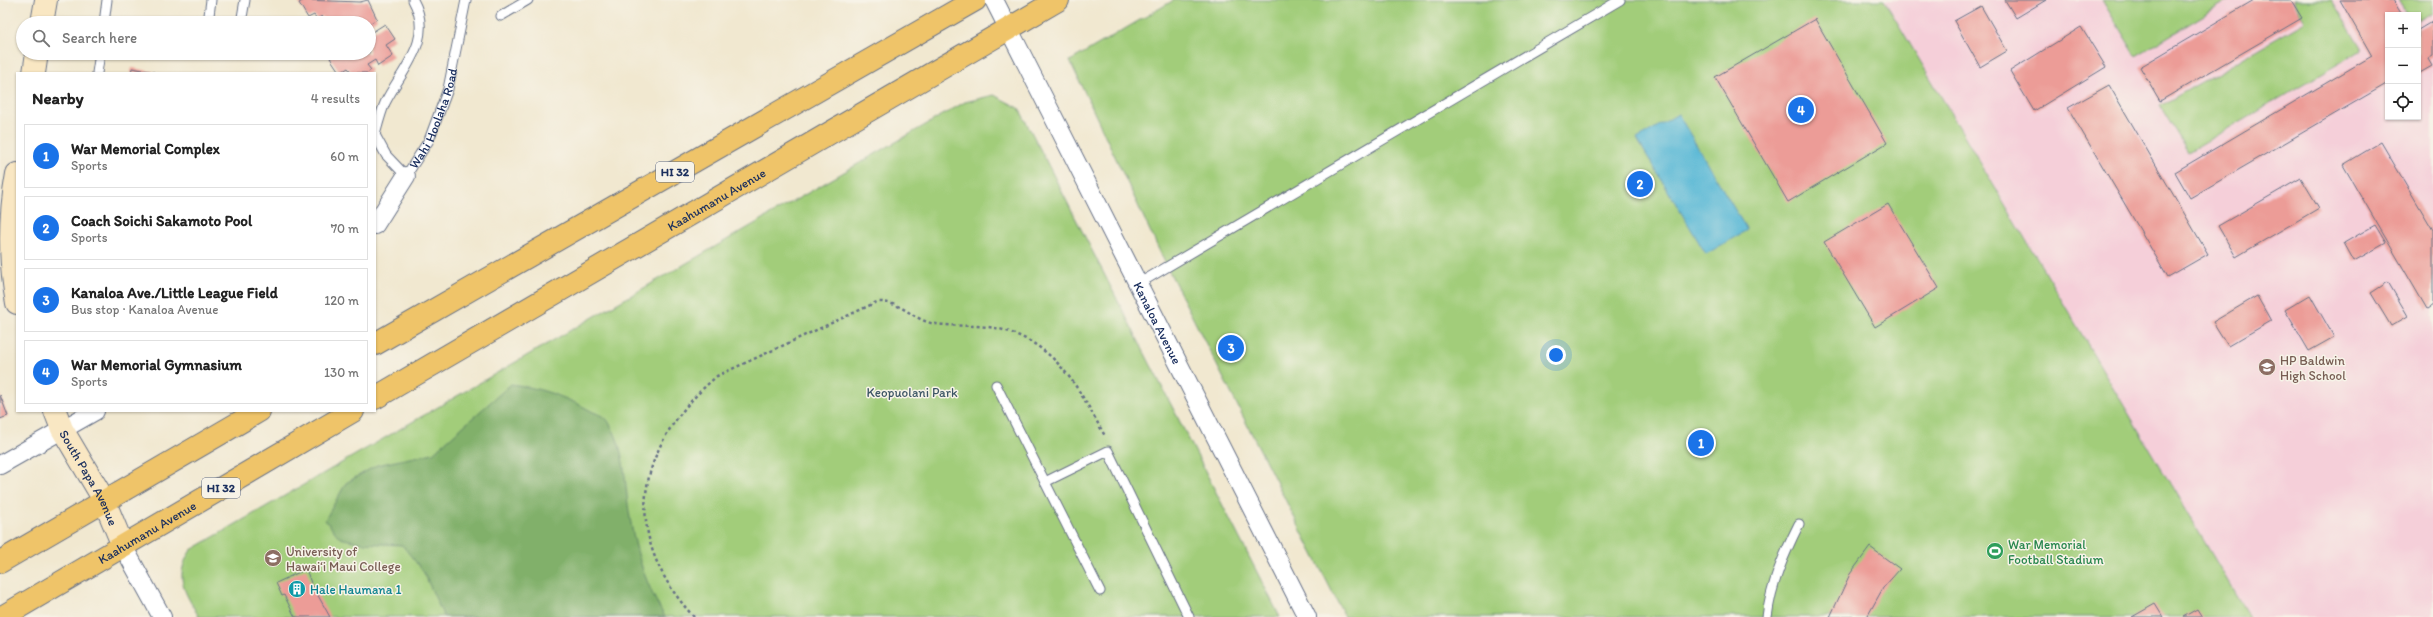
<!DOCTYPE html>
<meta charset="utf-8">
<style>
body{margin:0;font-family:Itim,sans-serif;background:#f6f6f6;color:#222}
.controls{position:absolute;right:12px;top:12px;display:grid;overflow:hidden;border-radius:0px;box-shadow:0 1px 3px #0004}
.controls button{width:36px;height:36px;display:grid;place-items:center;padding:0;border:0;border-bottom:1px solid #e0e0e0;background:#fff;color:#222;font:20px sans-serif}
.you{position:absolute;left:1556px;top:355px;width:14px;height:14px;margin:-10px;border:3px solid #fff;border-radius:50%;background:#1a73e8;box-shadow:0 0 0 6px #1a73e833}
.badge{display:grid;place-items:center;width:26px;height:26px;border-radius:50%;background:#1a73e8;color:#fff;font-size:13px;font-weight:700}
.pin{position:absolute;translate:-50% -50%;border:2px solid #fff;box-shadow:0 1px 4px #0006}
.list{margin:0;padding:0;list-style:none}
h2{display:flex;justify-content:space-between;align-items:center;height:52px;margin:0;padding:0 16px;font-size:17px}
h2 small{font-size:13px;font-weight:400;color:#767676}
.list li{display:grid;grid-template-columns:26px 1fr auto;gap:12px;align-items:center;box-sizing:border-box;height:64px;margin:0 8px 8px;padding:0 8px;border:1px solid #e0e0e0;border-radius:0px}
.list b{display:block;font-size:15px;white-space:nowrap}
.list p{margin:0;font-size:13px;white-space:nowrap;color:#767676}
.list em{font-size:13px;font-style:normal;color:#767676}
.icon{flex:none;width:22px;height:22px;fill:none;stroke:currentColor;stroke-width:2;stroke-linecap:round;stroke-linejoin:round}
.map{position:relative;flex:none;width:2433px;height:617px;overflow:hidden}
.search{position:absolute;background:#fff;box-shadow:0 1px 3px #0004;left:16px;top:16px;width:360px;height:44px;display:flex;align-items:center;gap:10px;box-sizing:border-box;padding:0 14px;border-radius:22px;color:#767676;font-size:15px}
.panel{position:absolute;background:#fff;box-shadow:0 1px 3px #0004;left:16px;top:72px;width:360px;height:340px;border-radius:0px}
.map>svg:first-child{display:block}
.built{fill:#f5cfd9;fill-rule:evenodd}
.green{fill:#a2cd7a;stroke:#5e7e6c}
.forest{fill:#81b06a;stroke:#4e7064}
.water{fill:#56b7d5;stroke:#38739a}
.building{fill:#ec9c97}
.lines{fill:none;stroke-linecap:round;stroke-linejoin:round}
.lane-casing{stroke:#667086;stroke-width:11}
.street-casing{stroke:#667086;stroke-width:20}
.secondary-casing{stroke:#667086;stroke-width:24}
.primary-casing{stroke:#667086;stroke-width:24}
.path{stroke:#667086;stroke-width:2.5;stroke-dasharray:3 3;stroke-linecap:butt}
.lane{stroke:#fff;stroke-width:9}
.street{stroke:#fff;stroke-width:18}
.secondary{stroke:#f9e7c3;stroke-width:22}
.primary{stroke:#efc469;stroke-width:22}
.labels{text-anchor:middle;stroke-width:3;stroke-linejoin:round;paint-order:stroke}
.shield{fill:#f7f3e8;stroke:#5d6a87;stroke-width:1}
.shield-label{font-size:12px;font-weight:bold;fill:#1b2f5e}
.street-label{font-size:13px;fill:#1b2f5e;stroke:#f7f3e8}
.education-label{font-size:13px;fill:#785e54;stroke:#f7f3e8;text-anchor:start}
.park-label{font-size:13px;fill:#3d5665;stroke:#f7f3e8}
.leisure-label{font-size:13px;fill:#27864d;stroke:#f7f3e8;text-anchor:start}
.culture-label{font-size:13px;fill:#0d838f;stroke:#f7f3e8;text-anchor:start}
</style>
<div class="map">
<svg width="2433" height="617" viewBox="0 0 2433 617">
<rect width="100%" height="100%" fill="#f7f3e8"/>
<filter id="ink" filterUnits="userSpaceOnUse"><feTurbulence type="fractalNoise" baseFrequency=".025" numOctaves="2"/><feDisplacementMap in="SourceGraphic" scale="8" xChannelSelector="R" yChannelSelector="G"/><feConvolveMatrix kernelMatrix="1 2 1 2 8 2 1 2 1" color-interpolation-filters="sRGB"/></filter>
<filter id="wash" filterUnits="userSpaceOnUse"><feTurbulence type="fractalNoise" baseFrequency=".012" numOctaves="4" result="noise"/><feDisplacementMap in="SourceGraphic" scale="16" xChannelSelector="R" yChannelSelector="G"/><feGaussianBlur stdDeviation="0.9" result="paint"/><feColorMatrix in="noise" values="0 0 0 0 0 0 0 0 0 0 0 0 0 0 0 0 0 1.4 0 .05"/><feComposite in="paint" operator="in"/></filter>
<g filter="url(#wash)">
<rect width="100%" height="100%" fill="#f1e8d0"/>
<!-- built -->
<path class="built" d="M1884 0H2433V617H2249ZM2388 15H2418V117H2388Z"/>
<!-- green -->
<g class="green">
<path d="M1174 0H1884L2249 617H1345L1168 269 1070 61Z"/>
<path d="M2102 0H2229L2136 56Z"/>
<path d="M2293 0H2332L2362 50 2188 152 2160 106 2305 22Z"/>
<path d="M2399 0H2433V12L2418 21V15H2408Z"/>
<path d="M994 95 1019 108 1280 617H199C185 592 173 577 191 550L965 102Z"/>
</g>
<!-- forest -->
<path class="forest" d="M511 384C541 388 566 397 593 412 598 414 606 417 608 421 627 450 624 485 630 518 636 553 646 586 665 617H444L423 571 402 545 362 543 340 538 325 520 346 483 377 465 433 453Z"/>
<!-- water -->
<path class="water" d="M1678 114 1747 230 1706 254 1637 139Z"/>
<g id="blocks">
<!-- building -->
<g class="building">
<path d="M304 0 360 2 368 0 377 19 369 24 326 23 322 16 317 19 314 15 308 18 299 3Z"/>
<path d="M2005 0H2046L2016 18Z"/>
<path d="M2254 0H2291L2302 18 2160 101 2140 67Z"/>
<path d="M2340 0H2393L2402 15H2388V83L2190 198 2175 172 2372 56Z"/>
<path d="M1981 6 2007 51 1980 67 1954 21Z"/>
<path d="M1815 19 1887 143 1788 202 1715 77Z"/>
<path d="M2433 21V56L2428 59 2432 66 2418 74V30Z"/>
<path d="M385 24 395 39 386 45 393 56 378 66 375 60 367 65 371 70 367 73H352L348 68 340 73 330 58 338 53H369V34Z"/>
<path d="M2081 27 2106 67 2034 111 2010 71Z"/>
<path d="M132 68 154 72 153 73H131Z"/>
<path d="M2109 85 2208 254 2168 277 2068 108Z"/>
<path d="M2381 142 2433 230V305L2427 309 2343 165Z"/>
<path d="M2301 178 2319 208 2236 257 2218 226Z"/>
<path d="M1888 204 1939 288 1875 327 1824 242Z"/>
<path d="M2375 225 2386 243 2354 261 2344 243Z"/>
<path d="M2388 282 2408 316 2391 326 2371 293Z"/>
<path d="M2310 295 2334 337 2309 351 2285 310Z"/>
<path d="M2257 296 2271 321 2228 346 2213 322Z"/>
<path d="M0 395 8 416 0 419Z"/>
<path d="M1870 547 1900 569 1883 588 1867 617H1830L1850 574Z"/>
<path d="M306 569 311 583 330 617H295L284 595 282 596 276 583Z"/>
<path d="M2155 604 2163 617H2132Z"/>
<path d="M2197 609 2202 617H2183Z"/>
</g>
</g>
</g>
<g filter="url(#ink)">
<use href="#blocks" fill-opacity="0" stroke="#667086" stroke-width="1"/>
<g class="lines">
<defs>
<g id="lane">
<path id="s1" d="M413 0C435 40 402 69 385 103 381 112 378 124 375 135L386 155 406 176 429 140 448 89 466 0"/>
<path d="M501 16 528 0"/>
<path d="M104 23 107 0"/>
<path d="M208 23 211 0"/>
<path d="M241 23 245 0"/>
<path d="M97 73 100 53"/>
<path d="M1138 284 1620 0"/>
<path d="M996 385 1100 591"/>
<path d="M1045 482 1108 451 1189 617"/>
<path d="M1767 617C1771 584 1784 554 1799 524"/>
</g>
<g id="street">
<path id="s2" d="M994 0 1307 617"/>
<path d="M375 225 406 176"/>
<path d="M0 465 95 411"/>
<path d="M123 546 162 617"/>
</g>
<g id="secondary">
<path d="M42 23 46 0"/>
<path d="M34 73 37 53"/>
<path d="M17 174C9 217 9 260 17 303"/>
<path id="s3" d="M55 411 62 429 104 500 123 546"/>
</g>
<g id="primary">
<path d="M375 344 975 0"/>
<path id="s4" d="M375 398 1058 0"/>
<path d="M0 562 259 411"/>
<path id="s5" d="M2 617 353 411"/>
</g>
</defs>
<!-- lane casing -->
<use href="#lane" class="lane-casing"/>
<!-- street casing -->
<use href="#street" class="street-casing"/>
<!-- secondary casing -->
<use href="#secondary" class="secondary-casing"/>
<!-- primary casing -->
<use href="#primary" class="primary-casing"/>
<!-- path -->
<path class="path" d="M694 617C618 535 635 446 717 376L877 302C903 301 913 321 936 324 956 327 979 324 1000 329 1058 345 1078 388 1105 436"/>
<!-- lane -->
<use href="#lane" class="lane"/>
<!-- street -->
<use href="#street" class="street"/>
<!-- secondary -->
<use href="#secondary" class="secondary"/>
<!-- primary -->
<use href="#primary" class="primary"/>
</g>
</g>
<!-- icons -->
<defs>
<symbol id="school-disc" viewBox="-11 -11 22 22"><circle r="9.5" fill="#8d6e63" stroke="#f7f3e8"/><path d="M0-5L7-2L0 1L-7-2ZM-4 1L0 2.5L4 1V4Q0 6-4 4Z" fill="#fff"/></symbol>
<symbol id="stadium-disc" viewBox="-11 -11 22 22"><circle r="9.5" fill="#2e9e5b" stroke="#f7f3e8"/><path d="M0-5a6.5 5 0 1 0 0 10a6.5 5 0 1 0 0-10ZM-3.5-1.8h7v3.6h-7Z" fill="#fff"/></symbol>
<symbol id="university-disc" viewBox="-11 -11 22 22"><circle r="9.5" fill="#8d6e63" stroke="#f7f3e8"/><path d="M0-5L7-2L0 1L-7-2ZM-4 1L0 2.5L4 1V4Q0 6-4 4Z" fill="#fff"/></symbol>
<symbol id="building-disc" viewBox="-11 -11 22 22"><circle r="9.5" fill="#0f9aa8" stroke="#f7f3e8"/><path d="M-4-6H4V6H1V3H-1V6H-4ZM-2.5-4.3h1.7v1.8h-1.7ZM.8-4.3h1.7v1.8H.8ZM-2.5-1h1.7V.8h-1.7ZM.8-1h1.7V.8H.8Z" fill="#fff"/></symbol>
</defs>
<g fill-rule="evenodd">
<use href="#school-disc" x="2257" y="357" width="20" height="20"/>
<use href="#stadium-disc" x="1985" y="541" width="20" height="20"/>
<use href="#university-disc" x="263" y="548" width="20" height="20"/>
<use href="#building-disc" x="287" y="579" width="20" height="20"/>
</g>
<g class="labels">
<!-- shield labels -->
<g class="shield">
<rect x="656" y="162" width="38" height="20" rx="3"/>
<rect x="202" y="478" width="38" height="20" rx="3"/>
</g>
<g class="shield-label">
<text x="675" y="176">HI 32</text>
<text x="221" y="492">HI 32</text>
</g>
<!-- street labels -->
<g class="street-label">
<text dy="5" stroke="none"><textPath href="#s1" startOffset="263">Wahi Hoolaha Road</textPath></text>
<text dy="5" stroke="none"><textPath href="#s4" startOffset="395">Kaahumanu Avenue</textPath></text>
<text dy="5" stroke="none"><textPath href="#s2" startOffset="362">Kanaloa Avenue</textPath></text>
<text dy="5" stroke="none"><textPath href="#s3" startOffset="75">South Papa Avenue</textPath></text>
<text dy="5" stroke="none"><textPath href="#s5" startOffset="168">Kaahumanu Avenue</textPath></text>
</g>
<!-- education labels -->
<g class="education-label">
<text x="2280" y="365">HP Baldwin<tspan x="2280" dy="15">High School</tspan></text>
<text x="286" y="556">University of<tspan x="286" dy="15">Hawai‘i Maui College</tspan></text>
</g>
<!-- park labels -->
<g class="park-label">
<text x="912" y="397">Keopuolani Park</text>
</g>
<!-- leisure labels -->
<g class="leisure-label">
<text x="2008" y="549">War Memorial<tspan x="2008" dy="15">Football Stadium</tspan></text>
</g>
<!-- culture labels -->
<g class="culture-label">
<text x="310" y="594">Hale Haumana 1</text>
</g>
</g>
</svg>
<div class="controls">
<button>+</button>
<button>−</button>
<button><svg class="icon" aria-label="locate" viewBox="0 0 24 24"><circle cx="12" cy="12" r="6"/><path d="M12 2v4M12 18v4M2 12h4M18 12h4"/></svg></button>
</div>
<div class="you"></div>
<div class="pin badge" style="left:1701px;top:443px">1</div>
<div class="pin badge" style="left:1640px;top:184px">2</div>
<div class="pin badge" style="left:1231px;top:348px">3</div>
<div class="pin badge" style="left:1801px;top:110px">4</div>
<div class="search"><svg class="icon" aria-label="search" viewBox="0 0 24 24"><circle cx="10" cy="10" r="6"/><path d="M15 15l6 6"/></svg>Search here</div>
<section class="panel">
<h2>Nearby<small>4 results</small></h2>
<ul class="list">
<li><span class="badge">1</span><div><b>War Memorial Complex</b><p>Sports</p></div><em>60 m</em></li>
<li><span class="badge">2</span><div><b>Coach Soichi Sakamoto Pool</b><p>Sports</p></div><em>70 m</em></li>
<li><span class="badge">3</span><div><b>Kanaloa Ave./Little League Field</b><p>Bus stop · Kanaloa Avenue</p></div><em>120 m</em></li>
<li><span class="badge">4</span><div><b>War Memorial Gymnasium</b><p>Sports</p></div><em>130 m</em></li>
</ul>
</section>
</div>
